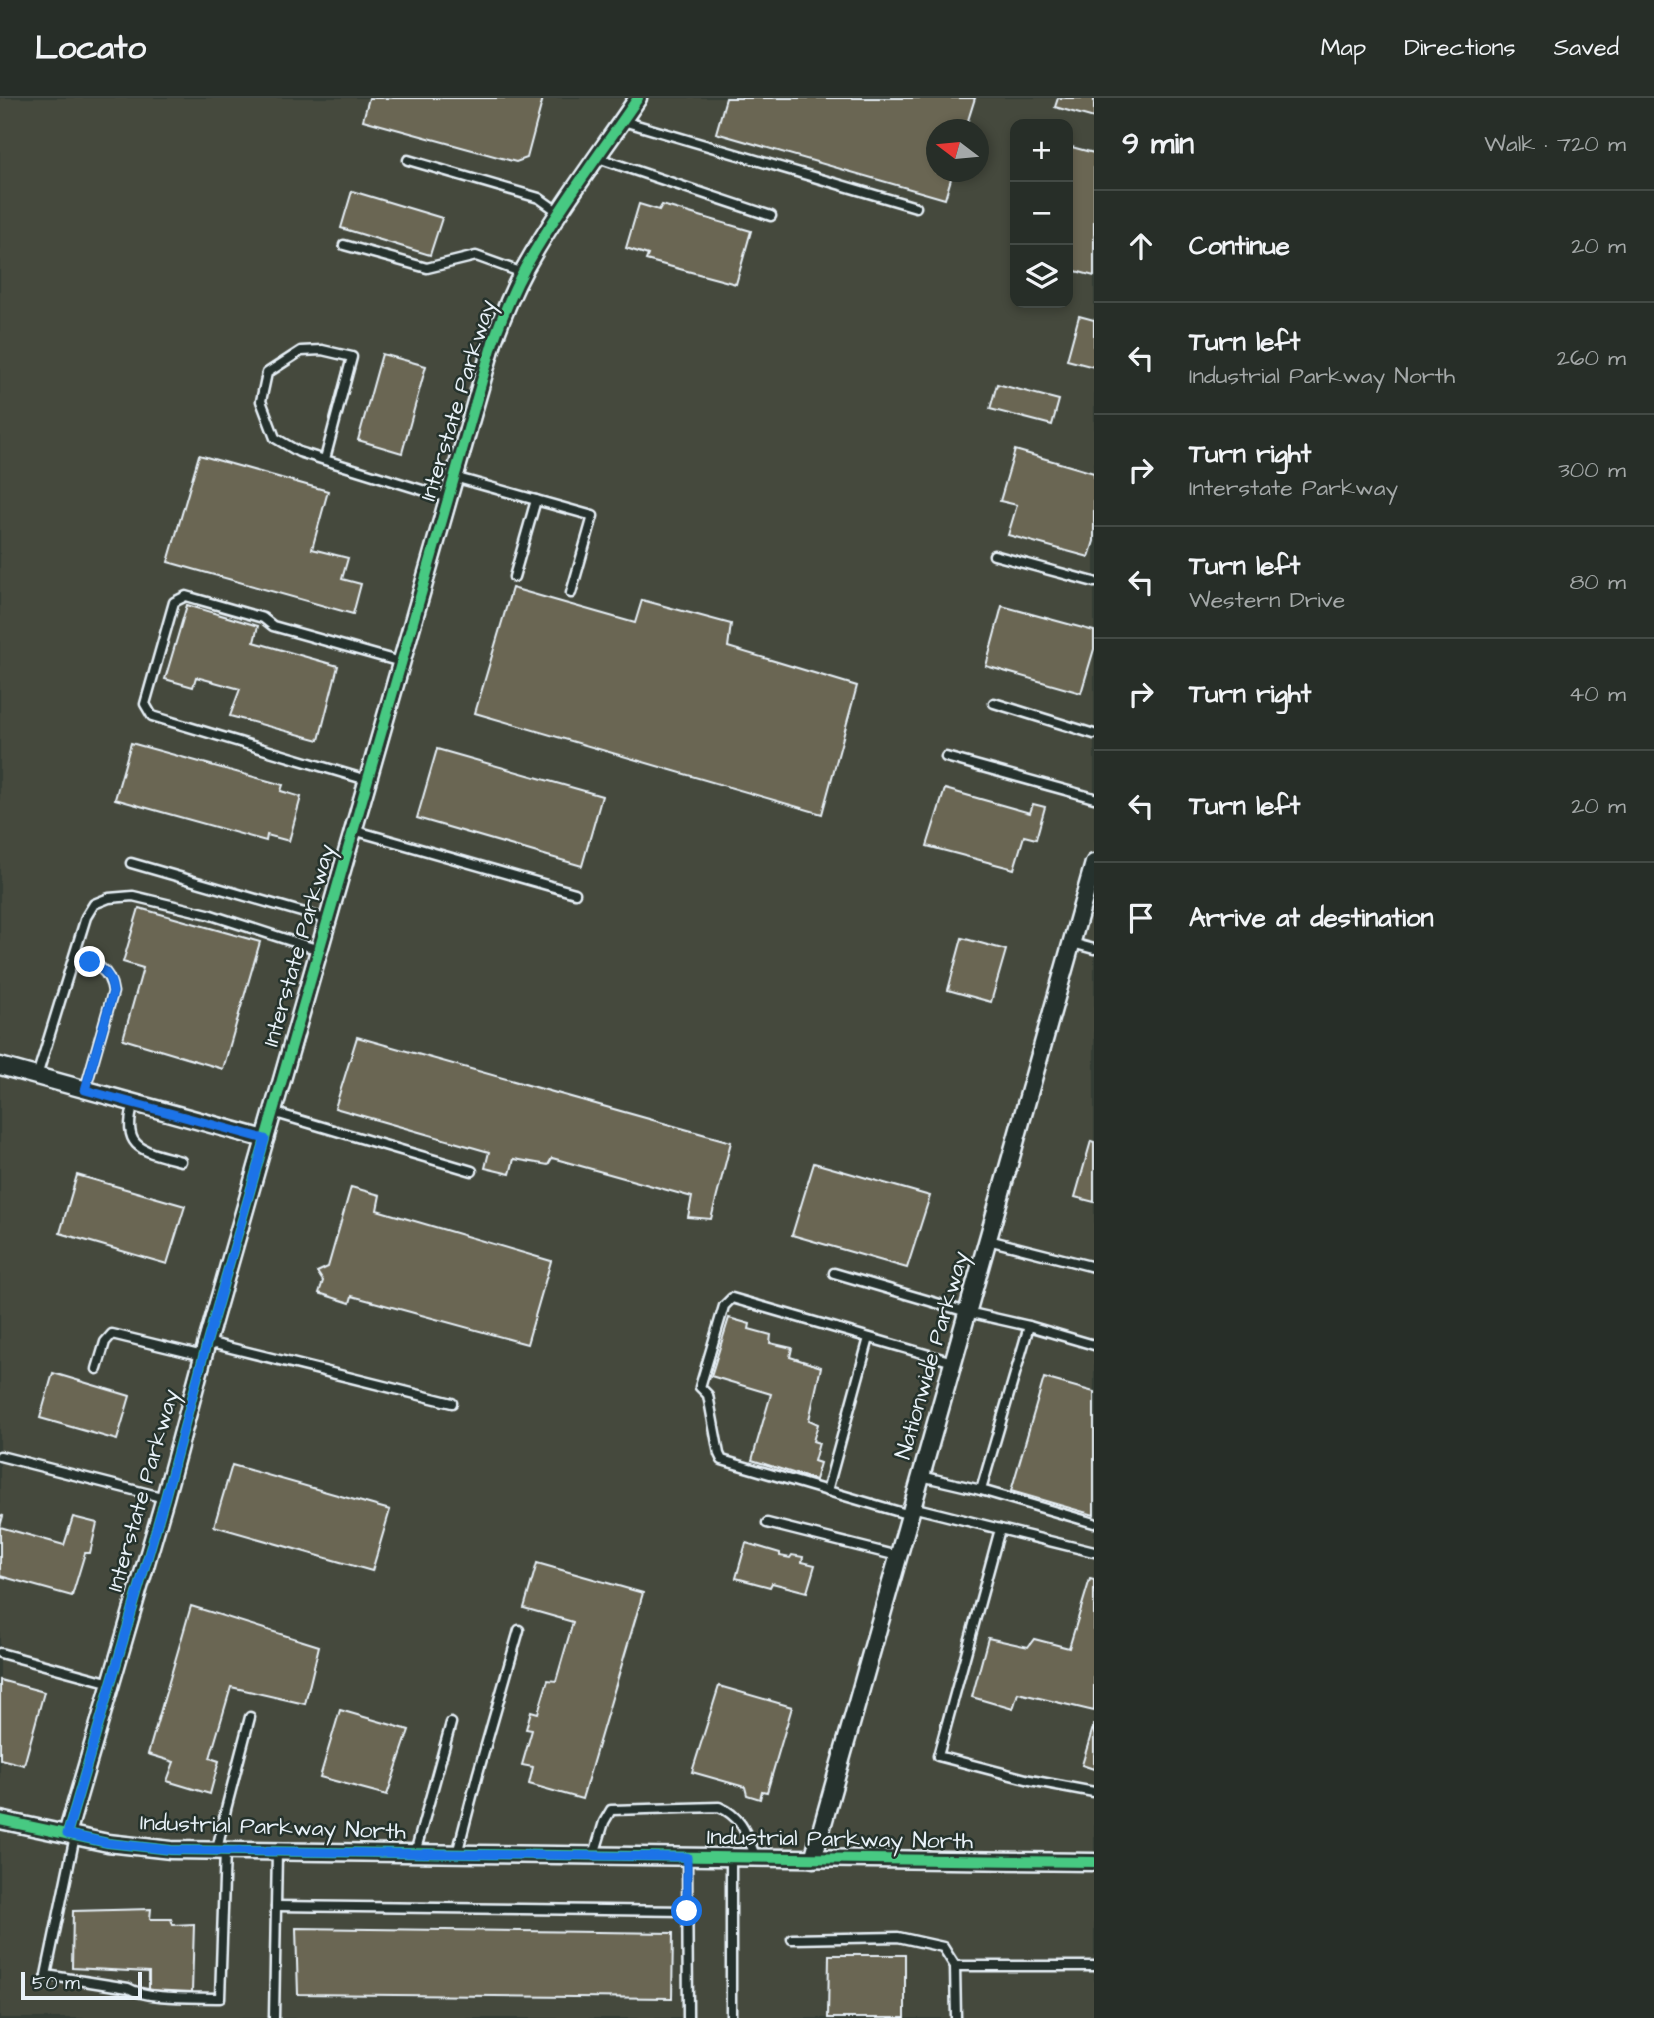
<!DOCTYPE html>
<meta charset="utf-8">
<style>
body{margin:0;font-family:"Architects Daughter",sans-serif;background:#333a34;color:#f1f3f6}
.controls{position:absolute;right:21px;top:21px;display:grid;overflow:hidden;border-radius:14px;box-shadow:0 4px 10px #0003}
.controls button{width:63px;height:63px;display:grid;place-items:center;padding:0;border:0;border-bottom:2px solid #434a45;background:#272e28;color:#f1f3f6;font:35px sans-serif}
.compass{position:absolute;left:926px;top:21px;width:63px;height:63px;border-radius:50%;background:#272e28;box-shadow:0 4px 10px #0003;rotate:286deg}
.scale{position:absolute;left:21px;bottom:18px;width:121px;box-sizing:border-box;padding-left:7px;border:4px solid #e8f1f8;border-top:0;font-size:19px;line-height:24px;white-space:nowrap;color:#e8f1f8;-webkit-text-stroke:5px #26332d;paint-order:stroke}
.stop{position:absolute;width:21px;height:21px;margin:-16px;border:5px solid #1a73e8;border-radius:50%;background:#fff}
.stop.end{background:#1a73e8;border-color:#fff;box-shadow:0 2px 7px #0008}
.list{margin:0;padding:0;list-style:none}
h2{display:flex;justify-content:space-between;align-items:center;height:91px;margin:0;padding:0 28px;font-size:30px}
h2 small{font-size:23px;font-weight:400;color:#a4a8a8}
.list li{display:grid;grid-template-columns:46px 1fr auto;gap:21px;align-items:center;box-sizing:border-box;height:112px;padding:0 28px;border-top:2px solid #434a45}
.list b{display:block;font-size:26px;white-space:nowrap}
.list p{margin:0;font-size:23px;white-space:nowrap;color:#a4a8a8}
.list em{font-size:23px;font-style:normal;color:#a4a8a8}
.icon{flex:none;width:38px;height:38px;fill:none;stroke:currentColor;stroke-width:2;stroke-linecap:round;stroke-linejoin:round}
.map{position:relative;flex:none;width:1094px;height:1920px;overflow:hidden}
header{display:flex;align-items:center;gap:42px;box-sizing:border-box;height:98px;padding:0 35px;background:#272e28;border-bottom:2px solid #434a45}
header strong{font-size:33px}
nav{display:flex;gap:38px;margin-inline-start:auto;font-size:24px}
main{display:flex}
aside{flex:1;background:#272e28}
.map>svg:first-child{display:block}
.built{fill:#44493e;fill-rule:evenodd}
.building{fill:#6a6653;stroke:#e8f1f8;stroke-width:2}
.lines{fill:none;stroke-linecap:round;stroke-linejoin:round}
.lane-casing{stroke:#e8f1f8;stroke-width:13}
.street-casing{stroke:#e8f1f8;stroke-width:21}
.lane{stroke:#26332d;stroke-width:8}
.street{stroke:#26332d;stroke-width:16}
.cycleway-casing{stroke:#26332d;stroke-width:15}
.cycleway{stroke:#46c982;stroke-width:10}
.route{stroke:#1a73e8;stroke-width:9}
.labels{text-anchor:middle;stroke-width:5;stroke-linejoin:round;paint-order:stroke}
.street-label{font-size:23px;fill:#e8f1f8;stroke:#26332d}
</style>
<header>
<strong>Locato</strong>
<nav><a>Map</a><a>Directions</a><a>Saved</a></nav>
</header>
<main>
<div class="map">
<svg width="1094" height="1920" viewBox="0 0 1094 1920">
<rect width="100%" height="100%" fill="#343d35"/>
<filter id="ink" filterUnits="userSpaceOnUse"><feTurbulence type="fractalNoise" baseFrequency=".0143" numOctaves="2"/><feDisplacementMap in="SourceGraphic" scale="14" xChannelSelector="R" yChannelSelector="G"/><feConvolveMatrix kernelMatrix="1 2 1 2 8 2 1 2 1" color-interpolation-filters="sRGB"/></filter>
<g filter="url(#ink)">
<!-- built -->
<path class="built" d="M0 0H1094V1920H0ZM1015 26H1068V205H1015ZM936 32H978V74H936Z"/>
<!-- building -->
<g class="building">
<path d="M369 0H543L527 60 516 64 363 22Z"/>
<path d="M726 0H975L965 32H936V74H953L945 101 716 35Z"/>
<path d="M1058 0H1094V20L1055 9Z"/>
<path d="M1068 48 1094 55V178L1068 171Z"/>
<path d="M352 93 442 120 430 157 341 130Z"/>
<path d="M639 106 659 112 662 107 751 133 736 186 646 162 648 157 626 150Z"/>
<path d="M1079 218 1094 222V269L1067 262Z"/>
<path d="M382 256 426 268 402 355 358 342Z"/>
<path d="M997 286 1059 302 1052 327 990 311Z"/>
<path d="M1015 352 1094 375V443L1089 459 1008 437 1017 407 1000 403Z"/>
<path d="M199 357 328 393 312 451 348 460 342 481 361 486 353 516 168 464Z"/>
<path d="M512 490 635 525 642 502 731 526 728 549 857 588 822 716 475 615Z"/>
<path d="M187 507 258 528 254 544 338 568 319 642 230 618 240 591 196 579 193 589 165 581Z"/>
<path d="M1002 508 1094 533V551L1081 595 986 568Z"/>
<path d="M131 645 283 687 281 693 301 699 289 743 267 737 266 743 115 701Z"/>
<path d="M437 651 602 698 582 768 417 720Z"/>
<path d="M945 691 1030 715 1033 706 1045 709 1036 741 1024 738 1014 771 927 748Z"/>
<path d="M139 810 260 844 223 971 123 941 143 870 123 864Z"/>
<path d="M962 840 1006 852 991 904 948 892Z"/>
<path d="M357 939 731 1044 711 1121 688 1119 692 1099 552 1060 548 1067 514 1061 510 1076 485 1070 489 1054 335 1010Z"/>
<path d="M1091 1043 1094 1044V1104L1075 1099Z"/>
<path d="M814 1065 930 1098 907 1170 792 1137Z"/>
<path d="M77 1077 185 1108 167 1166 60 1135Z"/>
<path d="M351 1089 380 1097 377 1112 551 1163 527 1246 352 1198 350 1205 319 1195 323 1183 317 1174 328 1169Z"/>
<path d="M729 1220 750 1226 749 1231 771 1237 770 1245 792 1250 790 1259 821 1269 809 1322 818 1326 813 1343 819 1345 814 1363 820 1365 815 1382 752 1362 771 1296 711 1278Z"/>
<path d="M53 1275 130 1298 117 1342 40 1320Z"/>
<path d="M1044 1280 1094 1294V1417L1011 1393Z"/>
<path d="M232 1367 390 1412 372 1473 214 1428Z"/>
<path d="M0 1417 3 1418 0 1429 64 1447 73 1419 97 1425 90 1455H85L72 1498 0 1478Z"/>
<path d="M746 1445 780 1455V1458L790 1460 792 1457 803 1459 802 1464 815 1467 807 1494 772 1485 770 1489 736 1480Z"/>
<path d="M537 1465 643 1495 582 1701 529 1686 533 1669 522 1667 532 1632 526 1631 531 1613 538 1615 548 1582 556 1583 573 1524 524 1510Z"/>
<path d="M1090 1481 1094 1482V1613L1018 1595 1013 1611 972 1599 988 1540 1028 1549 1034 1541 1069 1550Z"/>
<path d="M191 1508 319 1548 305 1606 231 1589 210 1660 219 1663 210 1696 167 1683 174 1664 148 1656Z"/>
<path d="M0 1582 44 1594 24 1667 0 1661Z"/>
<path d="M719 1588 792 1609 767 1694 762 1693 760 1701 747 1697 745 1689 692 1674Z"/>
<path d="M340 1612 409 1632 387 1697 320 1679Z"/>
<path d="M1094 1626V1671L1082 1667Z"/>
<path d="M151 1811 150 1821H171L173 1827 194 1826 192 1894 149 1892V1874L72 1870 73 1813Z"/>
<path d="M296 1830 673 1835 672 1900 298 1896Z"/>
<path d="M829 1857H905V1920H828Z"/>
</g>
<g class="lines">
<defs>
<g id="lane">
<path d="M623 23 916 109"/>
<path d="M598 60 771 118"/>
<path d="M408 62 539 100 560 115"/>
<path d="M344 147 427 170 476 158 523 175"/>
<path d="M325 361 352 259 322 252 301 253 267 275 261 303 275 340 299 354 448 400"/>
<path d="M454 379 593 418 571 495"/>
<path d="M994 457 1094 484"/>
<path d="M514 479 536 402"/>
<path d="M994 605 1094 636"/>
<path d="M946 659 1094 700"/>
<path d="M367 682 152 618 145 606 174 504 186 498 263 520 273 528 401 564"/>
<path d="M353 732 575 795"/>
<path d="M131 765 329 822"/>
<path d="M1072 845 1094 851"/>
<path d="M74 860C95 865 110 870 113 894L85 992"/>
<path d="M37 978 86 819 94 806 109 800 133 798 208 816 319 852"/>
<path d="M134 1005C120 1051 143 1053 181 1063"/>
<path d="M272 1014 472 1073"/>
<path d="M988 1142 1094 1169"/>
<path d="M834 1175 967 1214 1029 1228 1094 1247"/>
<path d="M207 1244 452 1305"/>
<path d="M97 1271 105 1244 112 1236 203 1258"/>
<path d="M0 1358 165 1400"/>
<path d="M921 1378 981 1392 1094 1425"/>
<path d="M981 1392 1029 1228"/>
<path d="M827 1393 869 1240"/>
<path d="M912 1409 1000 1431 938 1658 1030 1682 1094 1694"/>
<path d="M910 1417 722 1362 719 1356 708 1297 700 1289 724 1208 732 1200 953 1264"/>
<path d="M767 1425 898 1458"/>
<path d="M1000 1431 1094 1454"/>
<path d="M0 1555 111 1585"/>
<path d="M75 1738 46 1877 128 1890C148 1902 195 1899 220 1900L225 1752"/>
<path d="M217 1752 226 1711 250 1619"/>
<path d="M415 1755 451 1625"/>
<path d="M457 1756 478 1675 519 1532"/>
<path d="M594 1757 604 1724 611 1712 719 1709C743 1719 747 1738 756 1760"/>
<path d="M687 1759 688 1920"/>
<path d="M276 1808 687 1813"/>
<path d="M792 1841 898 1839 943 1849 955 1868 956 1920"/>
<path d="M955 1868H1094"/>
<path d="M274 1920 277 1753"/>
<path d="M731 1920V1760"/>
</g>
<g id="street">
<path d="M0 968 265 1041"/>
<path d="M0 1722 108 1745 171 1752 1094 1764"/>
<path d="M67 1736 165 1400 207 1244 493 244C502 219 512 194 525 170 558 111 600 56 638 0"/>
<path d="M813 1761 1094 765"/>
</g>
</defs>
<!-- lane casing -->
<use href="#lane" class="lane-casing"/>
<!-- street casing -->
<use href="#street" class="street-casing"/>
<!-- lane -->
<use href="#lane" class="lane"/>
<!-- street -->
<use href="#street" class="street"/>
<defs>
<g id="cycleway">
<path d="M0 1722 108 1745 171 1752 1094 1764"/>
<path d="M67 1736 165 1400 207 1244 493 244C502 219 512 194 525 170 558 111 600 56 638 0"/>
</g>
</defs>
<!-- cycleway casing -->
<use href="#cycleway" class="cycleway-casing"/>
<!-- cycleway -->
<use href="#cycleway" class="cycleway"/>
</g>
</g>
<g class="lines" filter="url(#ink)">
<!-- route -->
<path class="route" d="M90 864C105 873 111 876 113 894L85 992 265 1041 207 1244 165 1400 67 1736 108 1745 171 1752 687 1759V1813"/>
</g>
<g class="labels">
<!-- street labels -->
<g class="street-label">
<text transform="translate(457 302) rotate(-73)" y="8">Interstate Parkway</text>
<text transform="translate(298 847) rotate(-74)" y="8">Interstate Parkway</text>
<text transform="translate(931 1257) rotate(-74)" y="8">Nationwide Parkway</text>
<text transform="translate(142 1392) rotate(-74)" y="8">Interstate Parkway</text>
<text transform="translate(273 1728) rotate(2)" y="8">Industrial Parkway North</text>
<text transform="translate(840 1740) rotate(1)" y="8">Industrial Parkway North</text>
</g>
</g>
</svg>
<div class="controls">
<button>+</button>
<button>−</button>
<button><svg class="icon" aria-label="layers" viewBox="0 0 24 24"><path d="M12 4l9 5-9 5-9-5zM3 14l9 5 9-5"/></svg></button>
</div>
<svg class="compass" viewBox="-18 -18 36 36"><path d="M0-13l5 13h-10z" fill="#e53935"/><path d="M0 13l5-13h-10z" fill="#a4a8a8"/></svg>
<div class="scale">50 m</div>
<div class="stop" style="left:687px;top:1813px"></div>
<div class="stop end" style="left:90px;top:864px"></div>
</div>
<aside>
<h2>9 min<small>Walk · 720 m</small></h2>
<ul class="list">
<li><svg class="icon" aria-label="ahead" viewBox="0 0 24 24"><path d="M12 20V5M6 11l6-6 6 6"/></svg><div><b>Continue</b></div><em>20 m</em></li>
<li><svg class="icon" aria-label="left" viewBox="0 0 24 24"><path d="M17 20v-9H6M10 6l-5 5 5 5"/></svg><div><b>Turn left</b><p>Industrial Parkway North</p></div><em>260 m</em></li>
<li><svg class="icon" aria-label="right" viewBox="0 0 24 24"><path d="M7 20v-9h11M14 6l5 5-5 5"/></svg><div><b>Turn right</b><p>Interstate Parkway</p></div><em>300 m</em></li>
<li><svg class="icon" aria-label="left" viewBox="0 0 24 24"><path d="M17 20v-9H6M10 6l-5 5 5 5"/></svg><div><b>Turn left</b><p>Western Drive</p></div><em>80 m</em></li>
<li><svg class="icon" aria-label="right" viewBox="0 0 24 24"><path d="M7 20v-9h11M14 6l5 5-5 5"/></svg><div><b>Turn right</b></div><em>40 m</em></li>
<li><svg class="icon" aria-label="left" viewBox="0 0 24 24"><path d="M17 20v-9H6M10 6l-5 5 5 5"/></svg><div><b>Turn left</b></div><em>20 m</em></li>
<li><svg class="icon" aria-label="arrive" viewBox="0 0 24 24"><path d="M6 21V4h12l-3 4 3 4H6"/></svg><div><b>Arrive at destination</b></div></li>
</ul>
</aside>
</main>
